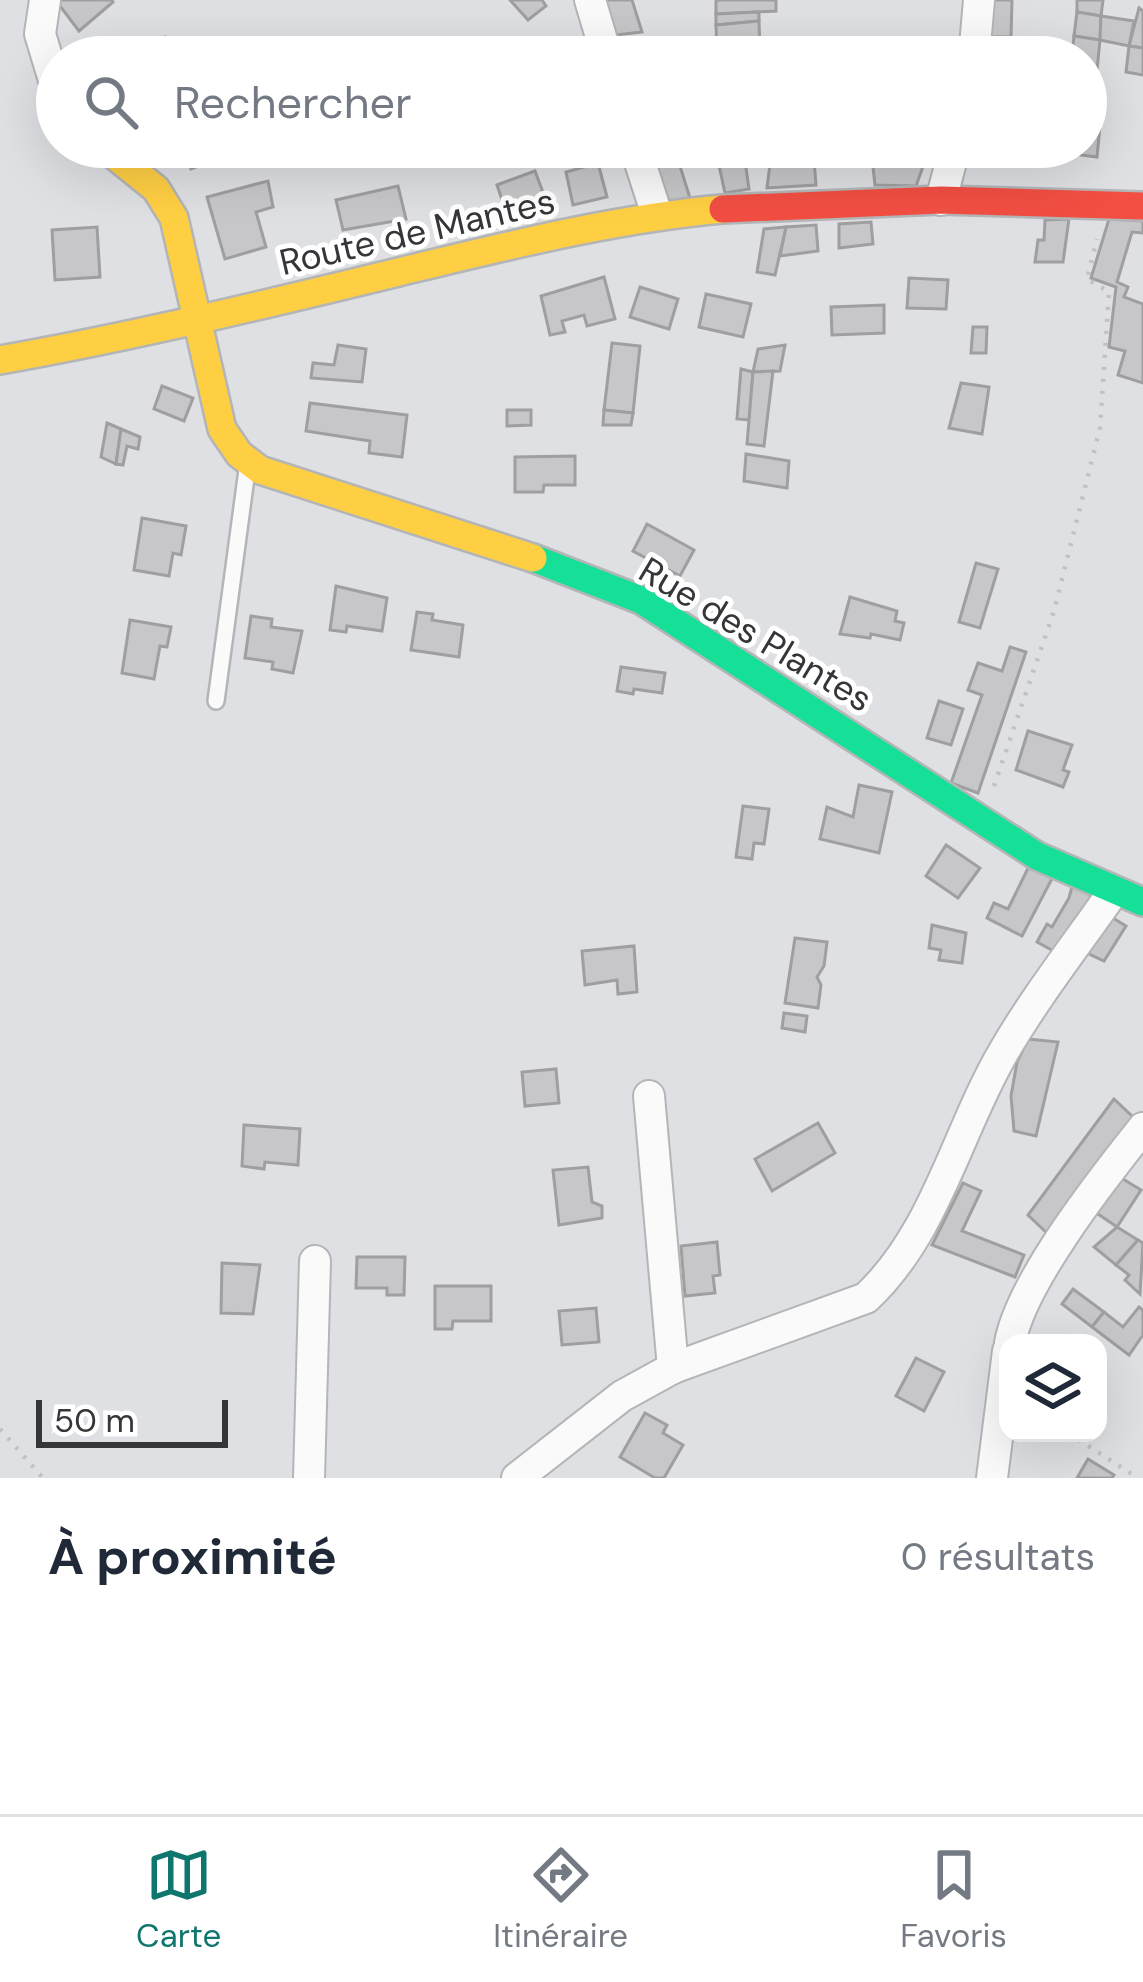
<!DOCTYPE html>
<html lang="fr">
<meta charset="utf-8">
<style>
body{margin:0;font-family:"DM Sans",sans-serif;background:#f2f2f3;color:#1f2937}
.controls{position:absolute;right:36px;bottom:36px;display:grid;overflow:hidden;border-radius:24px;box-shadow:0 12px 48px #0002}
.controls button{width:108px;height:108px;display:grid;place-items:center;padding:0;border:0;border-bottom:3px solid #e0e1e3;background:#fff;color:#1f2937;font:60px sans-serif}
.scale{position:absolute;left:36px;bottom:30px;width:192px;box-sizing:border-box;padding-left:12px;border:6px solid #353639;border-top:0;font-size:33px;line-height:42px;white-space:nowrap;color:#353639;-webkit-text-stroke:9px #fff;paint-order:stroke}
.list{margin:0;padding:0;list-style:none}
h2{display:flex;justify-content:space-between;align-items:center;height:156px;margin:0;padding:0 48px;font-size:51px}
h2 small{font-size:39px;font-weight:400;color:#747a83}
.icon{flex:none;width:66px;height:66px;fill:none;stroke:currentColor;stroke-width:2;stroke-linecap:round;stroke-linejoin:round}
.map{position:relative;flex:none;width:1143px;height:1478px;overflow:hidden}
.search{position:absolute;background:#fff;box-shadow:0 12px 48px #0002;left:36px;right:36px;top:36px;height:132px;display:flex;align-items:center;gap:30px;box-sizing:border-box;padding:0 42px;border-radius:66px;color:#747a83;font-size:45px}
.sheet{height:336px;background:#fff}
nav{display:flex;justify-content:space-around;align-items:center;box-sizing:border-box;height:168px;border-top:3px solid #e0e1e3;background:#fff;font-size:33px;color:#747a83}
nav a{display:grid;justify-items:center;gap:6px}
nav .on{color:#0f766e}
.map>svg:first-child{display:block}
.building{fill:#c7c7c9;stroke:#9f9ea0;stroke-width:3}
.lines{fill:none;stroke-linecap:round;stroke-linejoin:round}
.lane-casing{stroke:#b3b5b7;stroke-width:20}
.street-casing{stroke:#b3b5b7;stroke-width:34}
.fast-casing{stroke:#b3b5b7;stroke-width:32}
.slow-casing{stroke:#b3b5b7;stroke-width:32}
.jam-casing{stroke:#b3b5b7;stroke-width:32}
.path{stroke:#c0c1c3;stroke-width:4.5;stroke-dasharray:3 9;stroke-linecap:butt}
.lane{stroke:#fafafb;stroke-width:15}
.street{stroke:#fafafb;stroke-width:30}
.fast{stroke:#16e098;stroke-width:27}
.slow{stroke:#ffcf43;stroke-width:27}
.jam{stroke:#f24e42;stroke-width:27}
.labels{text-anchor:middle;stroke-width:10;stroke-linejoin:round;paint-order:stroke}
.street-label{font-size:36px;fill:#353639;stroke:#fff}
</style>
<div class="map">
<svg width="1143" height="1478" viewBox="0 0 1143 1478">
<rect width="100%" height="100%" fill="#dee0e3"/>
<!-- building -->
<g class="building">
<path d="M60 0H112L113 2 79 31 57 2Z"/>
<path d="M510 0H542L546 6 528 20Z"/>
<path d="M603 0H632L642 32 616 35Z"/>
<path d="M716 0H776V11L716 14Z"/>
<path d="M987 0H1012L1011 37H987Z"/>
<path d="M1077 0H1103L1101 16 1077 12Z"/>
<path d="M1139 8 1143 11V48L1129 46Z"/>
<path d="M759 12V21L716 25V14Z"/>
<path d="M1077 12 1101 16 1100 40 1074 36Z"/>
<path d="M1101 16 1134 21 1129 46 1100 40Z"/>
<path d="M759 21 760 52 717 53 716 25Z"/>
<path d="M1074 36 1100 40 1097 70 1086 68V57H1061L1072 55Z"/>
<path d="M165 37 174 56 191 53 193 57H140L137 51Z"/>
<path d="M1129 46 1143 48V75L1126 72Z"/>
<path d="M1086 115 1101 116 1097 157 1057 152V147H1086Z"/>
<path d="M182 147H218L222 156 191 169Z"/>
<path d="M649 147H674L690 198 666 202Z"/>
<path d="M715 147H743L749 189 725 193Z"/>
<path d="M789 147H813L816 185 767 188 770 164 790 162Z"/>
<path d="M904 147H930L916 186 875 185 872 158 899 161Z"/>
<path d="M598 163 607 197 573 205 566 172Z"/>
<path d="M535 171 544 195 505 209 497 185Z"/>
<path d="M268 181 273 207 256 212 266 247 225 259 207 197Z"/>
<path d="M398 186 406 219 343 230 336 200Z"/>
<path d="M1069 219 1063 262H1035L1038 240H1044L1045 220Z"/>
<path d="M1109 219 1143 221V233L1132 232 1117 282 1128 287 1124 297 1143 304V383L1118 375 1125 351 1109 347 1116 287 1091 278Z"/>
<path d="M871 222 873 244 839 248V224Z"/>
<path d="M816 225 818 251 780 256 786 227Z"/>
<path d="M97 227 100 277 55 280 52 230Z"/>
<path d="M786 227 775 275 757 272 764 229Z"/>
<path d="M604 277 615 319 587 326 584 315 562 321 565 332 550 335 541 296Z"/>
<path d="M909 278 948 280 946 309 907 308Z"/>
<path d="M640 287 678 299 669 329 630 317Z"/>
<path d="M706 294 751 304 743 337 699 327Z"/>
<path d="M884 305V333L832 335 831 307Z"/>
<path d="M973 327H987L986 353H971Z"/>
<path d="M612 343 640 346 633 413 604 410Z"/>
<path d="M338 345 366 349 362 382 311 378 313 363 334 365Z"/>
<path d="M785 345 780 371 753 372 758 349Z"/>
<path d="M741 369 753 372 749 420 737 419Z"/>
<path d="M773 371 764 446 747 444 753 372Z"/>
<path d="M961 383 989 387 982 434 949 428Z"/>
<path d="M162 386 193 398 184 421 154 409Z"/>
<path d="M310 403 407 415 402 457 369 453 370 441 306 431Z"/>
<path d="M507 410H531V425L507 426Z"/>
<path d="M604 410 633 413 631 425H603Z"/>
<path d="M107 423 121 429 116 464 101 457Z"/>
<path d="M121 429 140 437 138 449 127 446 123 465 116 464Z"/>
<path d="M746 454 789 461 787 488 744 481Z"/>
<path d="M575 456V485H544L543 492H515V457Z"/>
<path d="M142 518 186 526 181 555 173 553 169 576 134 570Z"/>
<path d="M647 524 694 550 680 576 633 551Z"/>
<path d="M976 563 998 569 980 628 959 622Z"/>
<path d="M336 586 387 598 382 631 347 626 346 632 330 630Z"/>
<path d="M850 597 897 611 895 621 904 623 900 640 871 634 870 638 840 634Z"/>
<path d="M417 612 433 614 432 620 463 625 459 657 411 650Z"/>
<path d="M251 616 272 619 271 627 302 631 293 673 272 669 273 662 245 658Z"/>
<path d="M130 620 171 627 167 647 160 646 154 679 122 673Z"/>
<path d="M1010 647 1026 652 978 793 951 783 982 695 968 690 978 663 1002 671Z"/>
<path d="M621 667 665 673 662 693 634 689 633 694 617 691Z"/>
<path d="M939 701 963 709 951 745 927 738Z"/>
<path d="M1028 731 1072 745 1063 770 1069 772 1063 787 1016 770Z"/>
<path d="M859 785 892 792 879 853 820 839 827 807 853 817Z"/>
<path d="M743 806 769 809 764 844 754 843 752 859 736 857Z"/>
<path d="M946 845 980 868 958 898 926 876Z"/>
<path d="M1032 860 1056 871 1022 936 987 918 994 903 1008 909Z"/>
<path d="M1074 879 1097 900 1059 954 1037 942 1047 924 1052 927 1069 898Z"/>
<path d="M1108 915 1126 926 1104 961 1085 952Z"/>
<path d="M932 925 966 933 962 963 939 960 941 950 929 948Z"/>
<path d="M795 938 827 942 824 966 817 977 821 985 818 1008 785 1003Z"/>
<path d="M634 946 637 992 618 994 617 980 585 985 582 951Z"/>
<path d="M784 1013 807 1016 805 1032 782 1028Z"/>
<path d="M1028 1039 1058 1042 1036 1136 1014 1131 1011 1096 1017 1062Z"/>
<path d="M556 1069 559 1103 525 1106 522 1072Z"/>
<path d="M1114 1099 1133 1117 1047 1233 1028 1215Z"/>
<path d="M818 1123 835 1153 772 1191 755 1159Z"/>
<path d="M244 1125 300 1129 298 1165 265 1162 264 1169 242 1166Z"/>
<path d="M588 1167 592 1202 602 1206V1218L559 1225 553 1170Z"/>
<path d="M1118 1176 1141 1190 1117 1227 1095 1212Z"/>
<path d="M963 1183 981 1191 962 1231 1024 1255 1015 1277 932 1245Z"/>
<path d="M1117 1227 1138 1240 1116 1265 1094 1247Z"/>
<path d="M1138 1240 1143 1243 1140 1294 1125 1280 1129 1275 1116 1265Z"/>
<path d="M717 1242 720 1275 713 1276 715 1293 685 1296 681 1246Z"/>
<path d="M357 1257H405L404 1295H387V1288H356Z"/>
<path d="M222 1263 260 1265 253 1314 221 1313Z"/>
<path d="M435 1286H491V1321H453L452 1329H435Z"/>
<path d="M1073 1289 1104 1312 1092 1327 1062 1304Z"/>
<path d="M1139 1307 1143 1310V1335L1129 1355 1092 1327 1104 1312 1123 1327Z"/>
<path d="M596 1308 599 1342 562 1345 559 1311Z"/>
<path d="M916 1358 944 1372 924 1411 896 1396Z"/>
<path d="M645 1413 667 1425 663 1433 683 1445 664 1478H655L620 1457Z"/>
<path d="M1088 1459 1114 1475 1112 1478H1077Z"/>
</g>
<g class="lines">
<defs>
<path id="lane" d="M216 701 247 470"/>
<g id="street">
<path d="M45 0 40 34 57 90"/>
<path d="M590 0 607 57"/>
<path d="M974 57 979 0"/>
<path d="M635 147 657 215"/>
<path d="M941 200 955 147"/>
<path d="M649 1096 673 1368"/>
<path d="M1010 1343C1021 1282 1103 1178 1143 1128"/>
<path d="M309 1478 315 1261"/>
<path d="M517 1478 622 1396 673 1368 866 1298C936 1233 957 1131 1004 1051 1036 996 1077 944 1113 892"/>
<path d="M992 1478 1008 1351"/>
</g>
<path id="fast" d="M533 558 641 600 1037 856 1143 902"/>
<g id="slow">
<path d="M104 147 156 189 174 218 222 429 239 454 260 470 533 558"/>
<path d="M0 360C141 335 279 301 419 267 519 243 620 218 723 209"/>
</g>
<path id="jam" d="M723 209 941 200 1143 206"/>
</defs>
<!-- lane casing -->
<use href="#lane" class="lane-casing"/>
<!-- street casing -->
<use href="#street" class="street-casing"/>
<!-- fast casing -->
<use href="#fast" class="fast-casing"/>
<!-- slow casing -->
<use href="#slow" class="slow-casing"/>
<!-- jam casing -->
<use href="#jam" class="jam-casing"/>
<!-- path -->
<g class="path">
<path d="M994 786 1054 611 1100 428 1109 292 1087 279 1097 239"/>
<path d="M0 1429 43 1478"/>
<path d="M1068 1433 1138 1478"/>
</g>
<!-- lane -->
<use href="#lane" class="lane"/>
<!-- street -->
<use href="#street" class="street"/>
<!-- fast -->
<use href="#fast" class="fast"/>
<!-- slow -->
<use href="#slow" class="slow"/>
<!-- jam -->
<use href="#jam" class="jam"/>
</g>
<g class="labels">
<!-- street labels -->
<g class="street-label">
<text transform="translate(417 231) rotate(-13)" y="13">Route de Mantes</text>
<text transform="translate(756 634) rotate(31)" y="13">Rue des Plantes</text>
</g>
</g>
</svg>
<div class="controls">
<button><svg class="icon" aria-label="layers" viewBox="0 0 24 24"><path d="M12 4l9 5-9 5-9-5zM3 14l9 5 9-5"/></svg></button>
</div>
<div class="scale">50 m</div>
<div class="search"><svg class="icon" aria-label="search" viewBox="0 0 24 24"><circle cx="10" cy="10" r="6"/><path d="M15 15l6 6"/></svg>Rechercher</div>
</div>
<section class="sheet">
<h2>À proximité<small>0 résultats</small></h2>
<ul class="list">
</ul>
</section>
<nav>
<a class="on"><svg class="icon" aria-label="map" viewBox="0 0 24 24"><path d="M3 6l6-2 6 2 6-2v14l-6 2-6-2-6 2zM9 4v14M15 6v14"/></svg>Carte</a>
<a><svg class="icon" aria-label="directions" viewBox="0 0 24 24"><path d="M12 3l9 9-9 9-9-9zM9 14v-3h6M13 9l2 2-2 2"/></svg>Itinéraire</a>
<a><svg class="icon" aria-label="saved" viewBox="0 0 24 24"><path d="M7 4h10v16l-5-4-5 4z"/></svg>Favoris</a>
</nav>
